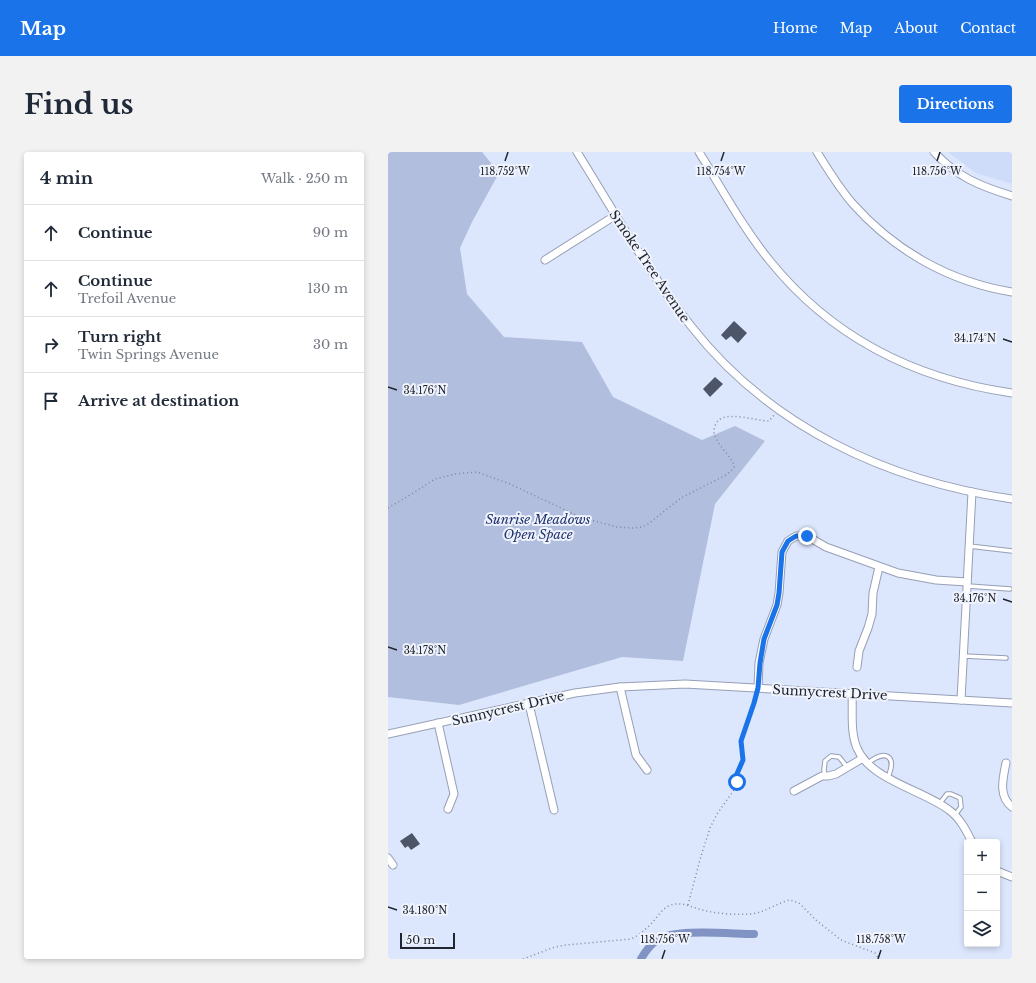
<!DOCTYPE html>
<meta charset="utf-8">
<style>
body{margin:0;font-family:"Libre Baskerville",serif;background:#f2f2f3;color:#1f2937}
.controls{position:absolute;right:12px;bottom:12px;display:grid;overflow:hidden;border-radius:4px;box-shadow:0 2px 6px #0003}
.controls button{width:36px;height:36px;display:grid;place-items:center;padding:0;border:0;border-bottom:1px solid #e0e1e3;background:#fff;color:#1f2937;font:20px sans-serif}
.scale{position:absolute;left:12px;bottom:10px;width:55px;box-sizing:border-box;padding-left:4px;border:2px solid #20242c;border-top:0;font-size:11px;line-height:14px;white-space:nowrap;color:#20242c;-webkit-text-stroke:3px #eff3fd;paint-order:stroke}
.stop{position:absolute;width:12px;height:12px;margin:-9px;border:3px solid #1a73e8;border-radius:50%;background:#fff}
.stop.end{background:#1a73e8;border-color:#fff;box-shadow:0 1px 4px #0008}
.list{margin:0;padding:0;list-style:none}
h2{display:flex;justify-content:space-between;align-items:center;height:52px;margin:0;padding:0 16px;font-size:17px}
h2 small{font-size:13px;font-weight:400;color:#747a83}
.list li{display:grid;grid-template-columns:26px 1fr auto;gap:12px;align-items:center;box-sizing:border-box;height:56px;padding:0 16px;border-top:1px solid #e0e1e3}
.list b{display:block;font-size:15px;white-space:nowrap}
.list p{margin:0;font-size:13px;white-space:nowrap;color:#747a83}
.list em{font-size:13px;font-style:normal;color:#747a83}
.icon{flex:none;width:22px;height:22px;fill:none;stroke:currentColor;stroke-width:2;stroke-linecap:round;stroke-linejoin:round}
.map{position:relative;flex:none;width:624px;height:807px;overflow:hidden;border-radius:4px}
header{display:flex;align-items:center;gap:24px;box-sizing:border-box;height:56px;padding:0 20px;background:#1a73e8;color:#fff}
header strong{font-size:19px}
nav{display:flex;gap:22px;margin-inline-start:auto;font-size:14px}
.intro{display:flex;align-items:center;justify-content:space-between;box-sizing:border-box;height:96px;padding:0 24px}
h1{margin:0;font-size:28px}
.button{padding:10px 18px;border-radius:4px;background:#1a73e8;color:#fff;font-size:14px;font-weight:700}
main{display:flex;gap:24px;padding:0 24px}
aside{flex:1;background:#fff;border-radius:4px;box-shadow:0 2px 6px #0003}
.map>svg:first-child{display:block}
.built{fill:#cedbf9}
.green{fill:#b2bedd}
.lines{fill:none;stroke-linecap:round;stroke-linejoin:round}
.canal{stroke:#8093c2;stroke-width:8}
.building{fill:#4d5568}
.service-casing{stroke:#969fb5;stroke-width:5.5}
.minor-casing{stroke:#969fb5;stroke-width:9}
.path{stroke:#818898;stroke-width:1.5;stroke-dasharray:1 3;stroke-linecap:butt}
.service{stroke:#fff;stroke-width:3.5}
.minor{stroke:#fff;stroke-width:7}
.route{stroke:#1a73e8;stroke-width:5}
.ticks{fill:none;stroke:#20242c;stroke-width:1.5}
.labels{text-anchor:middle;stroke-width:4;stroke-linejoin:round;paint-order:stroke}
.street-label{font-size:13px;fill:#20242c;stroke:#eff3fd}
.park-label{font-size:13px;font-style:italic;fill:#20326d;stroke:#eff3fd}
.ticks-label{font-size:10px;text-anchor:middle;fill:#20242c;stroke:#eff3fd;stroke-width:4;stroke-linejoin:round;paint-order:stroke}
</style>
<header>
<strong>Map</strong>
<nav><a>Home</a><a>Map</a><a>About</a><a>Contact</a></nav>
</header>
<div class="intro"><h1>Find us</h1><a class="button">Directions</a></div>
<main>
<aside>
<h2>4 min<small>Walk · 250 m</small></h2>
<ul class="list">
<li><svg class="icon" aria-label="ahead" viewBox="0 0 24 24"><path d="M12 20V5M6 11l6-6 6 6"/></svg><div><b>Continue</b></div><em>90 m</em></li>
<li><svg class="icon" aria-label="ahead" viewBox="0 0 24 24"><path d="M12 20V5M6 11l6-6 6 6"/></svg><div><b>Continue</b><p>Trefoil Avenue</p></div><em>130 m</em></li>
<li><svg class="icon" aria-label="right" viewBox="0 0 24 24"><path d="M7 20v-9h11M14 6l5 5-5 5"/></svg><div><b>Turn right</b><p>Twin Springs Avenue</p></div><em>30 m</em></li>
<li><svg class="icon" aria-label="arrive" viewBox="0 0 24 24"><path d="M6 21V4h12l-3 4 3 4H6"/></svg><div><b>Arrive at destination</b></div></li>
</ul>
</aside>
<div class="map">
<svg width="624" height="807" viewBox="0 0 624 807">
<rect width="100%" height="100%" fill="#dce6fd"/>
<!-- built -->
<path class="built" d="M560 0H624V32L588 21Z"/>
<!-- green -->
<path class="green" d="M0 0H94L111 21 84 70 72 96 79 142 116 185 194 190 225 245 314 288 347 274 377 289 327 352 295 509 234 505 71 553 0 545Z"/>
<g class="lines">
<!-- canal -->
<path class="canal" d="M253 807C257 800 262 793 269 788 286 776 343 782 366 782"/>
</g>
<!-- building -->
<g class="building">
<path d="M346 169 359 181 350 191 343 184 338 188 333 183Z"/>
<path d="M327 225 335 232 322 245 315 237Z"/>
<path d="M24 681 32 692 23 698 20 694 17 696 12 689Z"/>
</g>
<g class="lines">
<defs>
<g id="service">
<path d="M581 394 624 399"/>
<path d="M580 434 622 437"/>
<path d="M575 504 618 506"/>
<path d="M480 611C498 597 509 604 500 625"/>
<path d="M437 624 436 618 437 609 443 604 451 605 460 616"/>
<path d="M552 651 559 642H563L572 646 573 655 567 663"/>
<path d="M609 701V706"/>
</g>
<g id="minor">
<path d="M189 0C225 58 260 120 303 174 382 275 499 329 624 347"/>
<path d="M311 0C334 37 355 76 382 109 445 187 527 227 624 241"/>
<path d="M429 0C440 18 451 36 465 52 507 99 562 130 624 140"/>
<path d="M546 0C569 25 592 34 624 44"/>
<path d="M157 108 228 63"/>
<path d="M469 515 471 499 480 476 484 462 485 441 491 415"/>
<path d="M232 535 248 603 259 618"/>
<path d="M370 536 371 511 376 487 389 453 391 441 394 400 400 389 408 384H419L438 395 510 421 548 428 579 430"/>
<path d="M464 541C465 559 462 580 469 596 482 628 535 638 561 658 572 666 578 678 584 690"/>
<path d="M573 548 584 340"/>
<path d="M141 552 166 658"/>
<path d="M50 571 66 642 60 657"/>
<path d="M0 582 187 541 232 535 297 532 624 551"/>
<path d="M618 611C615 626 610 644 624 655"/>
<path d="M406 639 434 624H440L448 622 475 606"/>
<path d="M0 706 5 713"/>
<path d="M609 719 624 725"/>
</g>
</defs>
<!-- service casing -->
<use href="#service" class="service-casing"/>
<!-- minor casing -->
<use href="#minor" class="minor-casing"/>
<!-- path -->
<g class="path">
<path d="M0 356 27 340 47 327 67 322 89 320 122 332 192 365 229 375 245 376 254 375 260 372 293 346 338 323 344 318 346 315 345 311C341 303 333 296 329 288 326 284 325 279 327 274 332 256 367 269 381 269L387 262"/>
<path d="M300 753 313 704 322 676 329 662 348 635V624L355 608 353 589 368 544"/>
<path d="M135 807 167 795 178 793 243 787C251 783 257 778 263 772 269 766 274 756 283 753 296 749 306 757 319 759 332 762 348 763 362 762 377 761 388 751 402 748L411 751 429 769 453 788 487 801 491 807"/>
</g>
<!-- service -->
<use href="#service" class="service"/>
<!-- minor -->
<use href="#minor" class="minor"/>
</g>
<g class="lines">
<!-- route -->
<path class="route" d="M349 630 348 624 355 608 353 589 366 551 370 536 372 511 376 487 389 453 391 441 394 400 400 389 408 384H419"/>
</g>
<!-- ticks -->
<path class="ticks" d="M117 9 120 0M333 9 336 0M549 9 552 0M615 187 624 190M0 235 9 238M615 447 624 450M0 495 9 498M0 755 9 758M274 807 277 798M490 807 493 798"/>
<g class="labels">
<!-- street labels -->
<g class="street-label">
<text transform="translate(262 114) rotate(56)" y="5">Smoke Tree Avenue</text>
<text transform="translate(442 540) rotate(3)" y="5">Sunnycrest Drive</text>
<text transform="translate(120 556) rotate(-13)" y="5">Sunnycrest Drive</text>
</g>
<!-- park labels -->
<g class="park-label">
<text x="150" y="372">Sunrise Meadows<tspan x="150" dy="15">Open Space</tspan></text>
</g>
</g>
<g class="ticks-label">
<text x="117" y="23">118.752°W</text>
<text x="333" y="23">118.754°W</text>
<text x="549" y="23">118.756°W</text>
<text x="587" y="190">34.174°N</text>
<text x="37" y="242">34.176°N</text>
<text x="587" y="450">34.176°N</text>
<text x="37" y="502">34.178°N</text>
<text x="37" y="762">34.180°N</text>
<text x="277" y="791">118.756°W</text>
<text x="493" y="791">118.758°W</text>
</g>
</svg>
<div class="controls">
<button>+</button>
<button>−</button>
<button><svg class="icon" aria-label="layers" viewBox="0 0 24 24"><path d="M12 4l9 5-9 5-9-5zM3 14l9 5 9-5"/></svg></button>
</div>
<div class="scale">50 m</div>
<div class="stop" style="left:349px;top:630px"></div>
<div class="stop end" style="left:419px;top:384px"></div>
</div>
</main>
